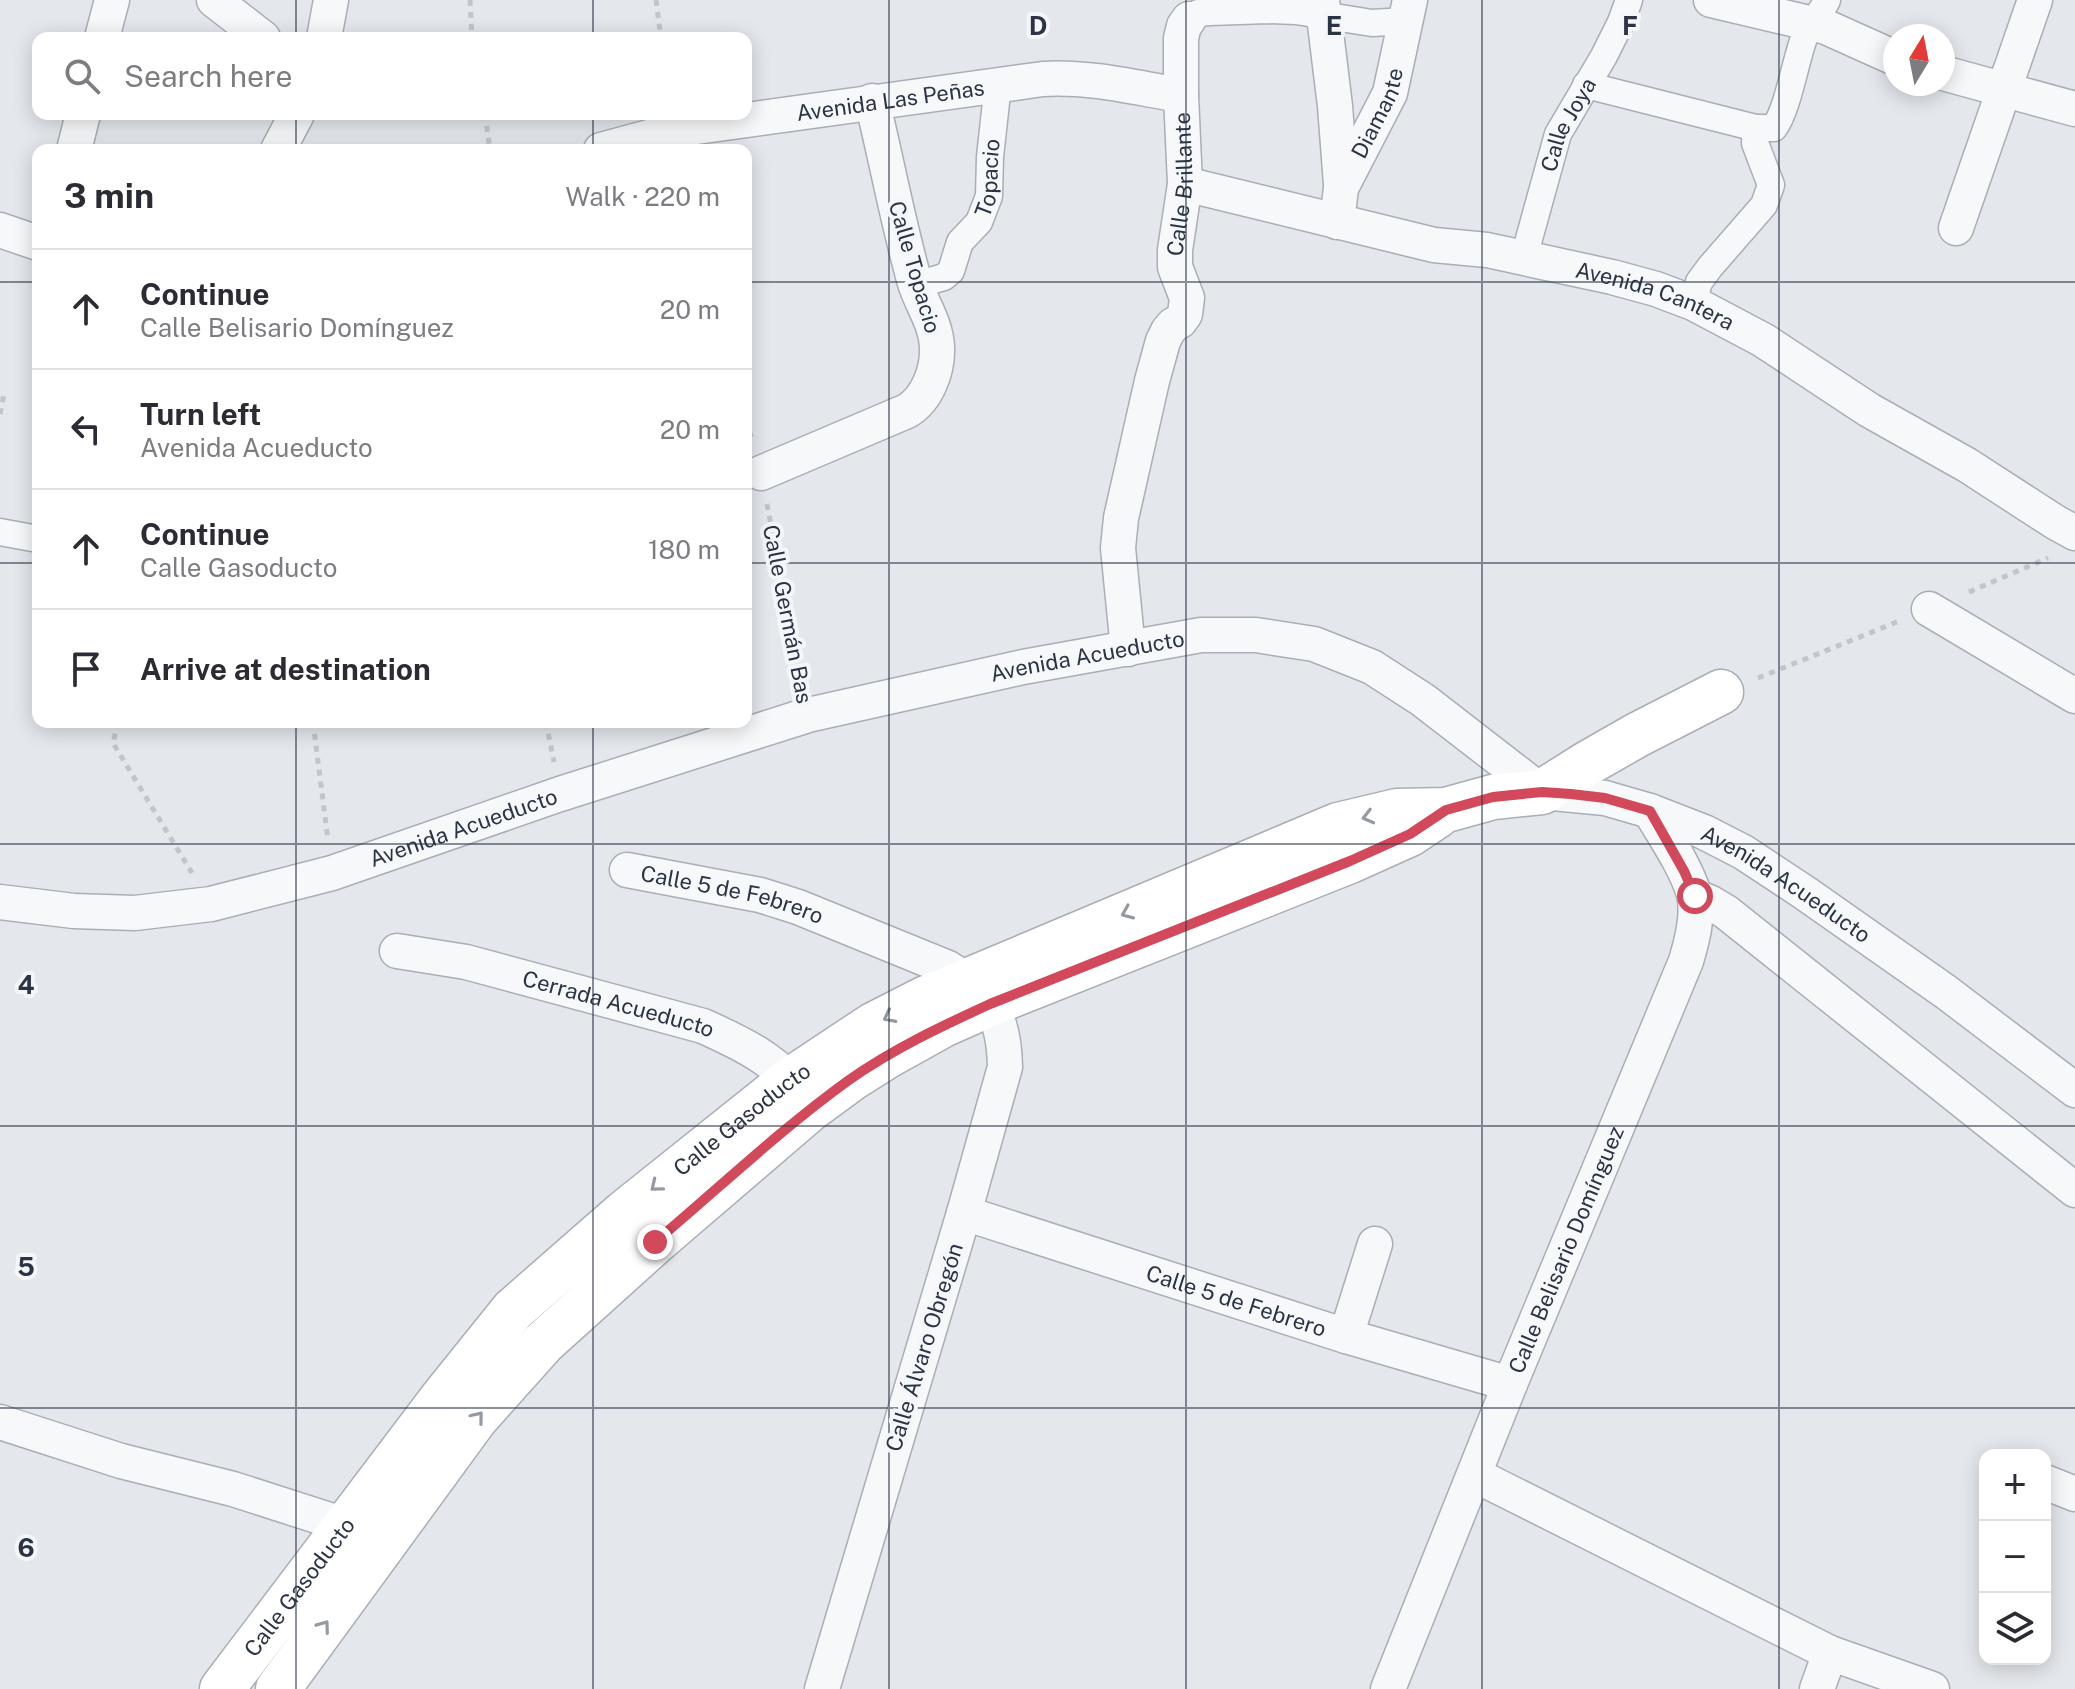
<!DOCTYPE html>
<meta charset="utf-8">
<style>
body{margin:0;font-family:"Public Sans",sans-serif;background:#f2f2f3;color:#2b2b33}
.controls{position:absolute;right:24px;bottom:24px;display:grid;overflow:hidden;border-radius:16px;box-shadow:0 4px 20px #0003}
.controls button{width:72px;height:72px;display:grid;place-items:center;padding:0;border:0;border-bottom:2px solid #e1e1e2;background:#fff;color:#2b2b33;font:40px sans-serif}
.compass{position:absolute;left:1883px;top:24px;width:72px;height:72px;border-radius:50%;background:#fff;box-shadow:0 4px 20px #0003;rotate:10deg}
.stop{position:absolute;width:24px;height:24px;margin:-18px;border:6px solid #d1495b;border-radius:50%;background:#fff}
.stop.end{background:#d1495b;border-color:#fff;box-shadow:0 2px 8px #0008}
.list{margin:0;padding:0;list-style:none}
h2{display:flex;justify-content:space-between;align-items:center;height:104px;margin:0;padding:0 32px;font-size:34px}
h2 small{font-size:26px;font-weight:400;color:#7c7c81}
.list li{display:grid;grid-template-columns:52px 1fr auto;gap:24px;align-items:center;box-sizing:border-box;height:120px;padding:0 32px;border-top:2px solid #e1e1e2}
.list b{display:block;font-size:30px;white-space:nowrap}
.list p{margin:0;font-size:26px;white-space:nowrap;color:#7c7c81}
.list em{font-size:26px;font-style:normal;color:#7c7c81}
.icon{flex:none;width:44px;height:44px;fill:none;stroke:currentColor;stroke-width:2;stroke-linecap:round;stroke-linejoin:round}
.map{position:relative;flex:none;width:2075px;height:1689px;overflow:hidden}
.search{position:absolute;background:#fff;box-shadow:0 4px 20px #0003;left:32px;top:32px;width:720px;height:88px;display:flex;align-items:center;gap:20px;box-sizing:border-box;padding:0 28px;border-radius:16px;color:#7c7c81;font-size:30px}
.panel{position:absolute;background:#fff;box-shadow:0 4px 20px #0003;left:32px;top:144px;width:720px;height:584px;border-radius:16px}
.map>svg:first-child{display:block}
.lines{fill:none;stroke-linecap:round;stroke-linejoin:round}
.pedestrian-casing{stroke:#a9aeb7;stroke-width:29}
.minor-casing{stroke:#a9aeb7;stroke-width:37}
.secondary-casing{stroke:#a9aeb7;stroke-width:47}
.path{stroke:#c2c5cb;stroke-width:5;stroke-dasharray:6 6;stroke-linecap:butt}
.pedestrian{stroke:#f7f8fa;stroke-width:26}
.minor{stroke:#f7f8fa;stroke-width:34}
.secondary{stroke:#fff;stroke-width:44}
.oneway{stroke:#959aa2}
.route{stroke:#d1495b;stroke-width:10}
.grid{fill:none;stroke:#2b3445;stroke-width:2;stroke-opacity:0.55}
.labels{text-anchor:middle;stroke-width:8;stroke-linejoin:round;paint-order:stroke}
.street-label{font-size:22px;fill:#2b3445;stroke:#f4f6f9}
.grid-label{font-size:26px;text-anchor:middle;font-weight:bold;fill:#2b3445;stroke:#f4f6f9;stroke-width:8;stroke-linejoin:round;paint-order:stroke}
</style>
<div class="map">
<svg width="2075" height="1689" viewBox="0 0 2075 1689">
<rect width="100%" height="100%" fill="#e4e7ec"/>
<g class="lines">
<defs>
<g id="pedestrian">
<path d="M1189 19 1198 13 1210 12 1268 10 1296 11 1372 23 1405 21"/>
<path d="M1586 85 1756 128H1774C1788 109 1795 62 1804 38 1810 24 1821 14 1827 0"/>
<path id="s1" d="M1524 257 1558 134 1604 56 1621 22 1629 0"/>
<path id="s2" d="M916 285 944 277 951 271 960 242 979 222 989 196 990 157 998 84"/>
<path d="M1693 303 1699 282 1710 267 1764 205 1771 185 1755 143 1756 128"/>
<path d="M0 532 38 539"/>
</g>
<g id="minor">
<path d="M214 0 263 38"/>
<path d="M1322 0 1335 106 1341 184"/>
<path d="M1711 0 1826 27 1895 58"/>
<path d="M102 38 112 0"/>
<path d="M324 38 331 0"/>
<path d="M1943 73 2075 109"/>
<path d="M74 150 83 114"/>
<path d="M278 150 297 114"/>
<path id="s3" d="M601 150 675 130 1043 79C1089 76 1136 88 1181 95"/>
<path id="s4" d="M1185 184 1434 245 1487 250 1612 277 1656 289 1693 303 1763 340 1869 410 1967 465 2055 522 2075 533"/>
<path id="s5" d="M1337 222 1341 188 1390 93 1410 0"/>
<path d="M1956 228 2035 0"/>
<path d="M0 230 38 243"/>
<path d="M761 473 907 411C927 399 938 371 937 347 936 323 922 305 915 283 898 223 887 162 872 101"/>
<path d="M1929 609 2075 696"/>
<path id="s6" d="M1128 649 1118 548 1121 518 1152 381 1163 341 1168 331 1173 325 1180 321 1185 314 1187 298 1175 267V250L1185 184 1181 95V38L1184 26 1189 19"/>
<path id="s7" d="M627 870 760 895 798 907 948 968C991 994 1004 1017 1005 1067L964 1213 822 1689"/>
<path d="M1695 896 1711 903 1726 912 2075 1190"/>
<path id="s8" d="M0 902 74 911 135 913 211 904 332 873 560 794 808 715 1023 667 1201 635H1256L1314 644 1372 667 1423 700 1542 792 1605 798 1650 811 1704 832 1743 852 1805 893 1946 992 2075 1090"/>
<path id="s9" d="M397 951 466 962 703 1026C741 1043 782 1062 804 1099"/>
<path id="s10" d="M964 1213 1346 1336 1510 1384"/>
<path d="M1346 1336 1375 1244"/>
<path d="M0 1422 121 1461 233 1489 345 1525 365 1536"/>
<path d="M1475 1475 1830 1653 1932 1689"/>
<path d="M2045 1482 2075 1494"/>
<path id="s11" d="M1388 1689 1510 1384 1686 961C1692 941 1699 915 1694 894 1685 865 1665 837 1650 811"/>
<path d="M1817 1689 1830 1653"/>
</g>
<g id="secondary">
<path id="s12" d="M222 1689 443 1397 513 1310 625 1212 790 1080 873 1025 924 999 1338 825 1397 811 1446 810 1493 797 1542 792 1588 763 1637 735 1721 692"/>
<path d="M278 1689 476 1418 543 1343 655 1242 810 1109 851 1079 889 1055 943 1025 990 1004 1350 861 1410 834 1437 816"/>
</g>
</defs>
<!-- pedestrian casing -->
<use href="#pedestrian" class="pedestrian-casing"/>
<!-- minor casing -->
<use href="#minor" class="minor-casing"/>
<!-- secondary casing -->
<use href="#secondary" class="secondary-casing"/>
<!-- path -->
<g class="path">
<path d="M470 0 472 38"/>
<path d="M656 0 661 38"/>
<path d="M485 114 490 150"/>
<path d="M0 414 4 394"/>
<path d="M746 420 752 440"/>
<path d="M767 504 801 683"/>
<path d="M1969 592 2048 558"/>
<path d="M1758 678 1897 622"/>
<path d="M118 722 113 743 192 873"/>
<path d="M313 722 328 840"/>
<path d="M546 722 554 762"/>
</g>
<!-- pedestrian -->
<use href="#pedestrian" class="pedestrian"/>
<!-- minor -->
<use href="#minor" class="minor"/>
<!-- secondary -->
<use href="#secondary" class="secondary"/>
</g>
<!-- one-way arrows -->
<defs><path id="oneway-chevron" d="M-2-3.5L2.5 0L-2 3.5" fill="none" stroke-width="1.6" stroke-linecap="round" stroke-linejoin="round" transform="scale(2)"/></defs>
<g class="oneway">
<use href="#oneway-chevron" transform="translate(1368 817) rotate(166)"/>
<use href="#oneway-chevron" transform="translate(1127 913) rotate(157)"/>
<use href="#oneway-chevron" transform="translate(889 1017) rotate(153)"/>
<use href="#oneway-chevron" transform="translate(656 1186) rotate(141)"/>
<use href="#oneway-chevron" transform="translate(478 1417) rotate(-51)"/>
<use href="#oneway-chevron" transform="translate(324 1626) rotate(-54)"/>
</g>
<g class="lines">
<!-- route -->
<path class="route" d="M655 1242C719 1188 781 1129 849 1080 893 1049 942 1026 990 1004L1350 861 1410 834 1446 810 1493 797 1542 792 1571 794 1605 798 1650 811 1684 871 1695 896"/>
</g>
<!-- grid -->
<path class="grid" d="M296 0V38M593 0V38M889 0V1689M1186 0V1689M1482 0V1689M1779 0V1689M296 114V150M593 114V150M0 282H38M746 282H2075M0 563H38M746 563H2075M296 722V1689M593 722V1689M0 844H2075M0 1126H2075M0 1408H2075"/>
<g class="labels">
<!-- street labels -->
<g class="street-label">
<text dy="8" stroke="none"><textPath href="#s3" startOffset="294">Avenida Las Peñas</textPath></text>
<text dy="8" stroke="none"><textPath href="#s5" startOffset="118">Diamante</textPath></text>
<text dy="8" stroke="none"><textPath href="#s1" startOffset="140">Calle Joya</textPath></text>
<text dy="8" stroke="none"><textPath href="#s2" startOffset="142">Topacio</textPath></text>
<text dy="8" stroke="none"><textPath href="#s6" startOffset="482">Calle Brillante</textPath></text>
<text transform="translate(915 267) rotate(74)" y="8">Calle Topacio</text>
<text dy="8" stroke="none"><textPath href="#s4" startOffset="484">Avenida Cantera</textPath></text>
<text transform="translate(788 614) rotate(79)" y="8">Calle Germán Bas</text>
<text dy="8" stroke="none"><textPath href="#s8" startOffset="1124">Avenida Acueducto</textPath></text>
<text dy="8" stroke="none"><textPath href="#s8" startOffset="476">Avenida Acueducto</textPath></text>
<text dy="8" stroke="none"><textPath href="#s8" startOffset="1892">Avenida Acueducto</textPath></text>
<text dy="8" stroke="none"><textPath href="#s7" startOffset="108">Calle 5 de Febrero</textPath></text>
<text dy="8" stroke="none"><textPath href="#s9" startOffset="228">Cerrada Acueducto</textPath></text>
<text dy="8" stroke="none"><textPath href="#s12" startOffset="776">Calle Gasoducto</textPath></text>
<text dy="8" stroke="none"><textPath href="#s11" startOffset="474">Calle Belisario Domínguez</textPath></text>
<text dy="8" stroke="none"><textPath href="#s10" startOffset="286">Calle 5 de Febrero</textPath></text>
<text transform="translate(924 1347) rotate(-73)" y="8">Calle Álvaro Obregón</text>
<text dy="8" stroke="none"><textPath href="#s12" startOffset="128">Calle Gasoducto</textPath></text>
</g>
</g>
<g class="grid-label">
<text x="1038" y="35">D</text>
<text x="1334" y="35">E</text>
<text x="1630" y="35">F</text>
<text x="26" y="994">4</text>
<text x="26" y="1276">5</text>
<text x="26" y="1557">6</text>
</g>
</svg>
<div class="controls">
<button>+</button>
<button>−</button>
<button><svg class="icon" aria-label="layers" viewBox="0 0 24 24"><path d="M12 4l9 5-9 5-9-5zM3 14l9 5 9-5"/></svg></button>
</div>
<svg class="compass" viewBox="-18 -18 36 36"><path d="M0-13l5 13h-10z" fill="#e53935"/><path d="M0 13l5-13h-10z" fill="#7c7c81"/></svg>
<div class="stop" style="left:1695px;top:896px"></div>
<div class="stop end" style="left:655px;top:1242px"></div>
<div class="search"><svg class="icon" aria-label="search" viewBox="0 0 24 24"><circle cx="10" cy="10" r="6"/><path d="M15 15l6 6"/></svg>Search here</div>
<section class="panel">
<h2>3 min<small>Walk · 220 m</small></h2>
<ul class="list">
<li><svg class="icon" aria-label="ahead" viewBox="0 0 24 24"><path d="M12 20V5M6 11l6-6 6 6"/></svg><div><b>Continue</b><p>Calle Belisario Domínguez</p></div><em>20 m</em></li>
<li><svg class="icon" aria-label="left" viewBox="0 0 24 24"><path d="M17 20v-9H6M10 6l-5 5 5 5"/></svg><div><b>Turn left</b><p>Avenida Acueducto</p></div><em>20 m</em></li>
<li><svg class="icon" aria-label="ahead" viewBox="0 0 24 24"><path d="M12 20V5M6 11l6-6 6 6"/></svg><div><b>Continue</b><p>Calle Gasoducto</p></div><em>180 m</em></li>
<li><svg class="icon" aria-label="arrive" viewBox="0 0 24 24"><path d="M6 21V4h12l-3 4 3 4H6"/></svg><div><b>Arrive at destination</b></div></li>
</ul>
</section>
</div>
